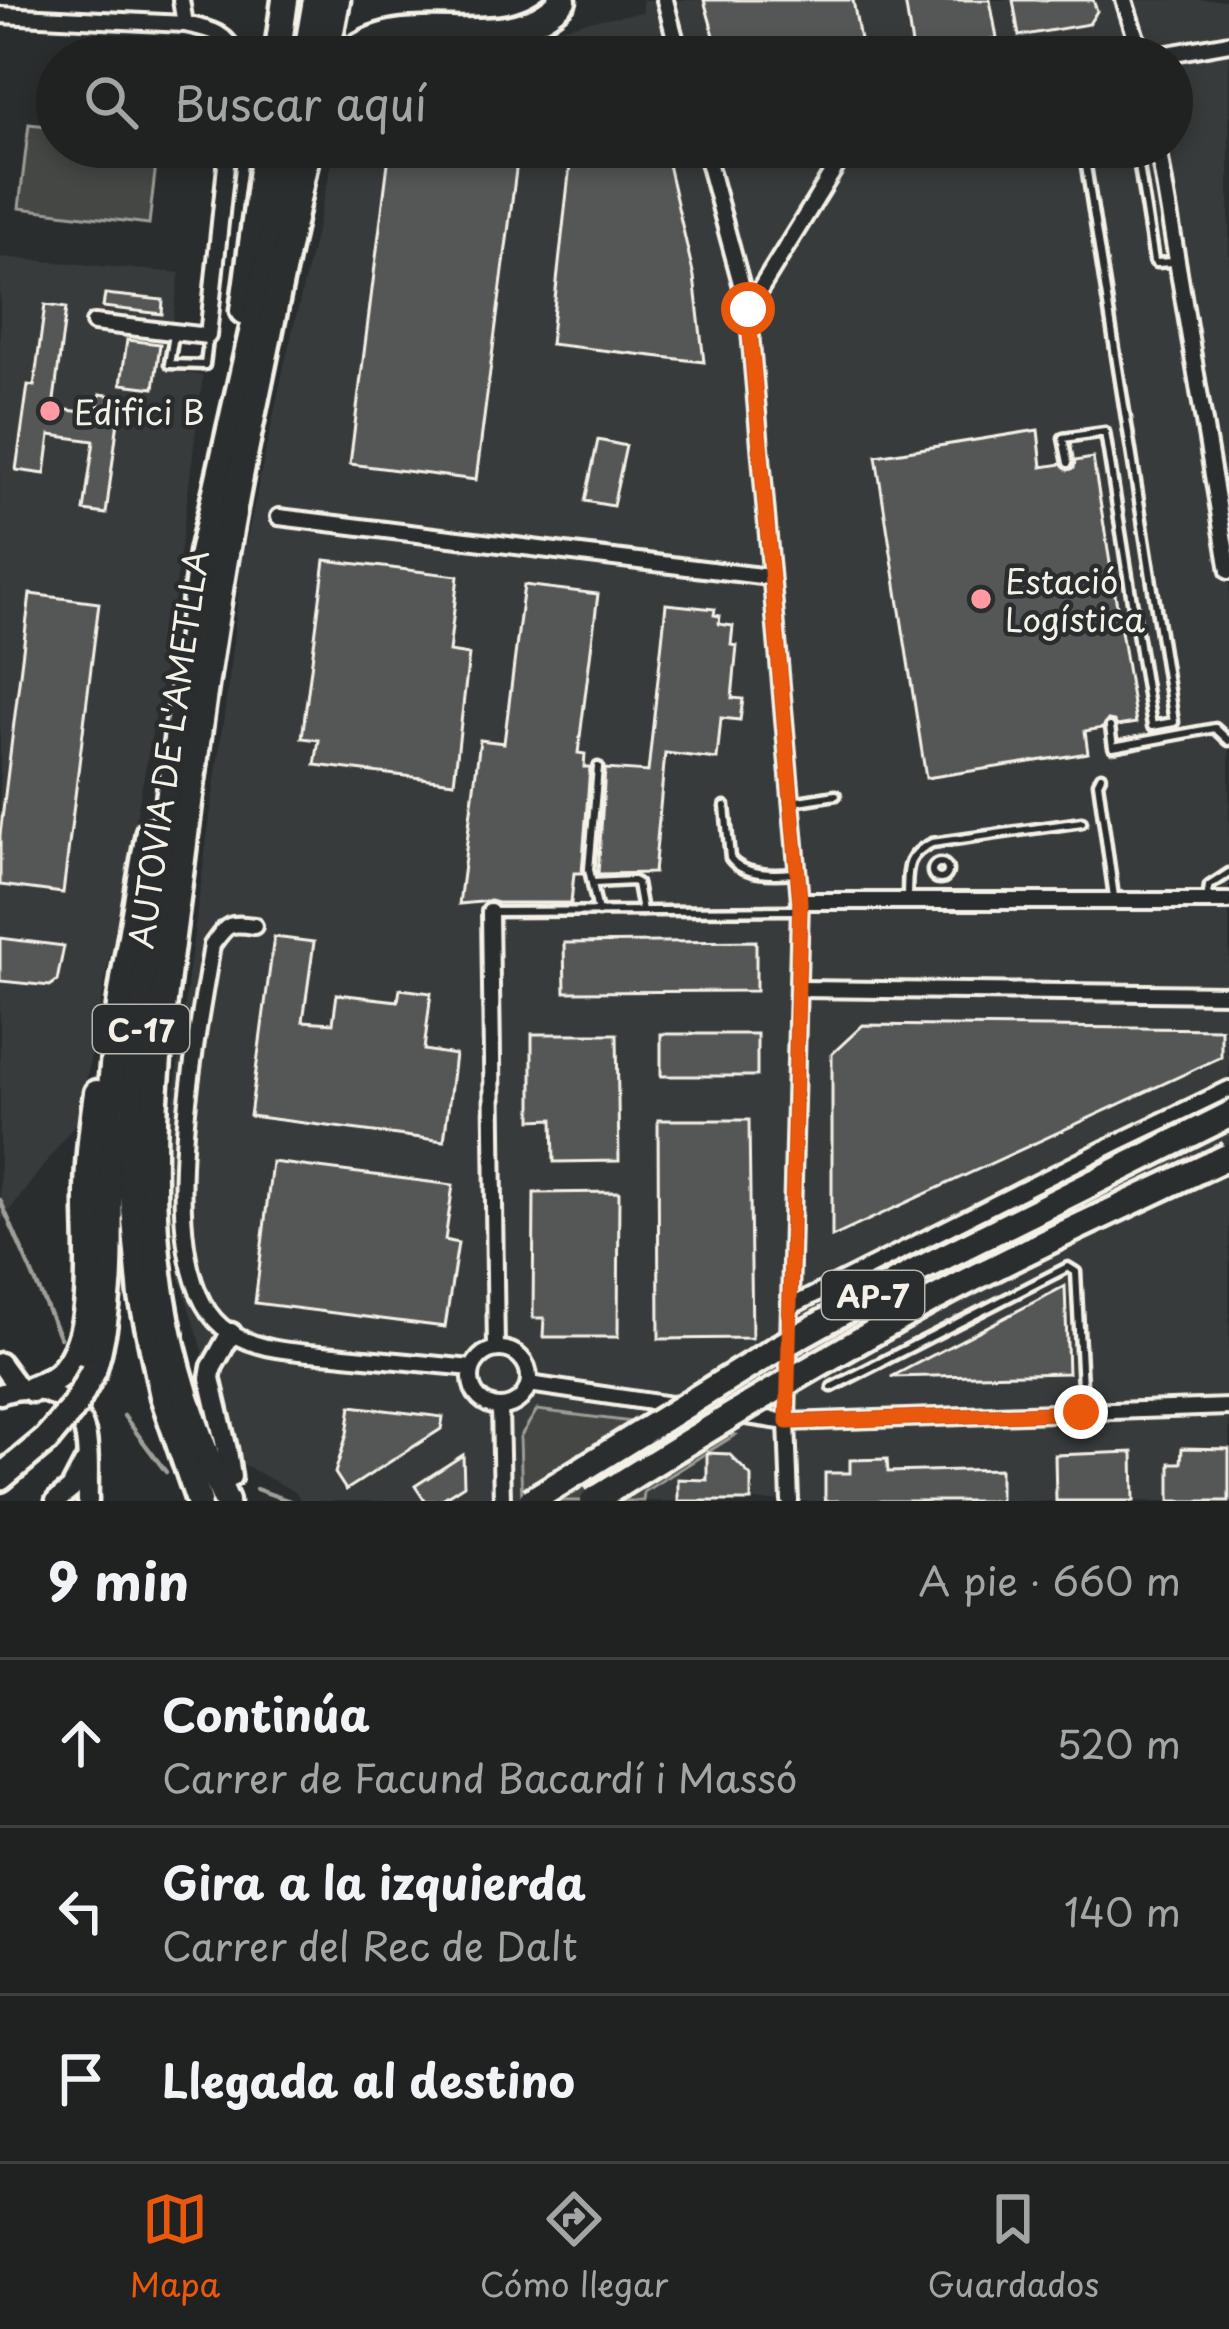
<!DOCTYPE html>
<html lang="es">
<head>
<meta charset="utf-8">
<style>
	body { margin:0; font-family:"Playpen Sans",sans-serif; background:#282a2a; color:#f1f3f6 }
	.stop { position:absolute; width:36px; height:36px; margin:-27px; border:9px solid #ea580c; border-radius:50%; background:#fff }
	.stop.end { background:#ea580c; border-color:#fff; box-shadow:0 3px 12px #0008 }
	.list { margin:0; padding:0; list-style:none }
	h2 { display:flex; justify-content:space-between; align-items:center; height:156px; margin:0; padding:0 48px; font-size:51px }
	h2 small { font-size:39px; font-weight:400; color:#a2a4a5 }
	.list li { display:grid; grid-template-columns:78px 1fr auto; gap:36px; align-items:center; box-sizing:border-box; height:168px; padding:0 48px; border-top:3px solid #3d3f40 }
	.list b { display:block; font-size:45px; white-space:nowrap }
	.list p { margin:0; font-size:39px; white-space:nowrap; color:#a2a4a5 }
	.list em { font-size:39px; font-style:normal; color:#a2a4a5 }
	.icon { flex:none; width:66px; height:66px; fill:none; stroke:currentColor; stroke-width:2; stroke-linecap:round; stroke-linejoin:round }
	.map { position:relative; flex:none; width:1229px; height:1501px; overflow:hidden }
	.search { position:absolute; background:#202222; box-shadow:0 6px 18px #0003; left:36px; right:36px; top:36px; height:132px; display:flex; align-items:center; gap:30px; box-sizing:border-box; padding:0 42px; border-radius:66px; color:#a2a4a5; font-size:45px }
	.sheet { height:660px; background:#202222 }
	nav { display:flex; justify-content:space-around; align-items:center; box-sizing:border-box; height:168px; border-top:3px solid #3d3f40; background:#202222; font-size:33px; color:#a2a4a5 }
	nav a { display:grid; justify-items:center; gap:6px }
	nav .on { color:#ea580c }
	.map>svg:first-child { display:block }
	.built { fill:#373a3a }
	.green { fill:#444645; stroke:#9c9c96; stroke-width:3 }
	.lines { fill:none; stroke-linecap:round; stroke-linejoin:round }
	.stream { stroke:#9f9f9a; stroke-width:4.5 }
	.building { fill:#555756; stroke:#f4f1e8; stroke-width:3 }
	.lane-casing { stroke:#f4f1e8; stroke-width:15 }
	.street-casing { stroke:#f4f1e8; stroke-width:22 }
	.secondary-casing { stroke:#f4f1e8; stroke-width:27 }
	.highway-casing { stroke:#f4f1e8; stroke-width:33 }
	.lane { stroke:#2a2d2e; stroke-width:6 }
	.street { stroke:#2a2d2e; stroke-width:14 }
	.secondary { stroke:#2a2d2e; stroke-width:18 }
	.highway { stroke:#2a2d2e; stroke-width:24 }
	.highway-bridge-casing { stroke:#f4f1e8; stroke-width:33; stroke-linecap:butt }
	.highway-bridge { stroke:#2a2d2e; stroke-width:24 }
	.route { stroke:#ea580c; stroke-width:15 }
	.poi-dot { fill:#ff9aa2; stroke:#2a2d2e; stroke-width:4.5 }
	.labels { text-anchor:middle; dominant-baseline:central; stroke-width:9; stroke-linejoin:round; paint-order:stroke }
	.shield { fill:#2a2d2e; stroke:#b7b6b0; stroke-width:3 }
	.shield-label { font-size:30px; font-weight:bold; fill:#f4f1e8 }
	.poi-label { font-size:33px; fill:#f4f1e8; stroke:#2a2d2e; text-anchor:start }
	.street-label { font-size:33px; fill:#f4f1e8; stroke:#2a2d2e }
</style>
</head>
<body>
<div class="map">
<svg width="1229" height="1501" viewBox="0 0 1229 1501">
	<rect width="100%" height="100%" fill="#2a2d2e"/>
	<filter id="ink" filterUnits="userSpaceOnUse"><feTurbulence type="fractalNoise" baseFrequency=".00833" numOctaves="2"/><feDisplacementMap in="SourceGraphic" scale="24" xChannelSelector="R" yChannelSelector="G"/><feConvolveMatrix kernelMatrix="1 2 1 2 8 2 1 2 1" color-interpolation-filters="sRGB"/></filter>
	<g filter="url(#ink)">
		<!-- built -->
		<g class="built">
			<path d="M642,0H1229V1501H301L295,1492L237,1461L179,1276L167,1155L188,978L229,678L241,565L283,371L336,147H1172V57H361L376,40L535,34L589,21L643,12Z"/>
			<path d="M0,257L180,273L165,369L203,376L167,654L79,1119L0,1223Z"/>
		</g>
		<!-- green -->
		<g class="green">
			<path d="M29,124L57,127V147H158L149,224L19,208Z"/>
			<path d="M537,1410L735,1435L644,1492L643,1501H522L520,1437Z"/>
		</g>
		<g class="lines">
			<!-- stream -->
			<g class="stream">
				<path d="M0,1200L60,1338"/>
				<path d="M124,1416L166,1472"/>
				<path d="M256,1489L290,1501"/>
			</g>
		</g>
		<!-- building -->
		<g class="building">
			<path d="M704,0H853L863,57H720Z"/>
			<path d="M905,0H990L997,38L913,52Z"/>
			<path d="M1013,0H1093L1097,11L1089,24L1019,36Z"/>
			<path d="M390,147H519L476,480L350,464Z"/>
			<path d="M572,147H664L694,277L704,362L550,344Z"/>
			<path d="M105,294L163,300L162,314L103,307Z"/>
			<path d="M45,305L66,308L53,408L97,414L100,394L121,397L106,514L84,511L94,441L50,435L45,474L16,470L28,385L34,386Z"/>
			<path d="M127,340L160,344L154,388L121,384Z"/>
			<path d="M1038,430L1042,467L1061,464L1068,470L1074,468L1075,461L1093,458L1136,723L1117,726L1114,721L1108,720L1103,728L1085,731L1088,753L926,778L876,456Z"/>
			<path d="M598,440L626,446L613,506L585,501Z"/>
			<path d="M325,560L458,576L449,652L469,655L454,782L315,765L319,740L302,738Z"/>
			<path d="M524,585L598,594L578,753L585,754L584,767H590L582,873H574L571,903H497L491,901L459,904L480,740L504,743Z"/>
			<path d="M30,594L99,603L63,893L0,885V835Z"/>
			<path d="M666,604L715,609L714,615L720,616L719,624L733,626L731,645L737,646L732,698L743,699L740,720L721,718L717,759L665,753L654,873L598,874L605,769L648,772Z"/>
			<path d="M274,937L314,942L303,1021L333,1023L337,994L398,1001L400,989L431,993L424,1050L455,1055L444,1141L250,1116Z"/>
			<path d="M0,938L64,946L57,981L50,986L0,981Z"/>
			<path d="M756,941V991L565,992L564,943Z"/>
			<path d="M863,1025L1221,1029V1057L832,1237V1054Z"/>
			<path d="M532,1034H617L619,1161L554,1162L553,1119L532,1120Z"/>
			<rect x="661" y="1034" width="96" height="42"/>
			<path d="M658,1120H749L752,1338L659,1339Z"/>
			<path d="M272,1162L453,1185L445,1240L458,1243L445,1327L255,1303Z"/>
			<path d="M619,1192L618,1337H543L544,1318H533L534,1193Z"/>
			<path d="M1065,1286L1068,1373L891,1377Z"/>
			<path d="M351,1406L443,1417L441,1429L346,1490L335,1473L347,1434Z"/>
			<path d="M1182,1448L1229,1449V1501H1170V1463H1181Z"/>
			<path d="M1133,1452L1134,1501H1056L1055,1455Z"/>
			<path d="M707,1453L729,1454L751,1476V1501H678V1479L707,1480Z"/>
			<path d="M463,1455L464,1485L439,1501H425L415,1486Z"/>
			<path d="M887,1459L888,1472L1000,1469V1501H825V1473H850V1460Z"/>
		</g>
		<g class="lines">
			<defs>
				<g id="lane">
					<path d="M1136,147L1154,261L1156,263L1173,262"/>
					<path d="M174,335L169,364L205,365L208,340"/>
					<path d="M1068,463L1063,438L1105,432L1152,726L1174,722L1083,147"/>
					<path d="M1110,727L1113,747L1215,728L1229,741"/>
					<path d="M598,767L589,869L598,912"/>
					<path d="M1101,776L1098,782L1114,897"/>
					<path d="M792,802L836,795"/>
					<path d="M725,806L730,858C743,876 773,875 794,873"/>
					<circle cx="940" cy="871" r="8"/>
					<path d="M593,883L633,881L637,883L642,911"/>
					<path d="M907,897C908,871 904,856 932,843L1082,822"/>
					<path d="M1207,900L1209,886L1229,873"/>
					<path d="M492,912L797,910"/>
					<path d="M832,1387L1068,1267L1076,1272L1082,1387L1081,1408"/>
				</g>
				<g id="street">
					<path d="M181,0L185,24C209,29 228,32 236,57"/>
					<path d="M665,0L680,57"/>
					<path d="M1124,0L1142,57"/>
					<path d="M0,15L185,24"/>
					<path d="M1151,57L1229,43"/>
					<path d="M704,147L748,309L800,901L787,1422L790,1501"/>
					<path d="M1158,147L1229,571"/>
					<path d="M748,309L848,147"/>
					<path d="M94,323L208,336L228,147"/>
					<path d="M279,517L769,577"/>
					<path d="M800,901H1229"/>
					<path d="M490,912L496,1349"/>
					<path d="M254,926C227,922 227,925 212,945C199,1030 144,1278 229,1332C262,1353 306,1352 344,1356C387,1360 429,1364 472,1368"/>
					<path d="M799,989L1229,994"/>
					<path d="M790,1307L1118,1142L1229,1089"/>
					<circle cx="500" cy="1378" r="29"/>
					<path d="M529,1384L787,1422L1229,1407"/>
					<path d="M500,1408L502,1501"/>
				</g>
				<g id="secondary">
					<path d="M0,1363L19,1389"/>
					<path d="M0,1394C34,1381 75,1395 85,1433C90,1453 87,1480 88,1501"/>
					<path d="M231,1477L227,1450L210,1378L212,1367L231,1333"/>
					<path d="M56,1501L71,1489L84,1464"/>
				</g>
				<g id="highway">
					<path d="M277,57L285,0"/>
					<path d="M306,57L316,0"/>
					<path d="M326,57L337,0"/>
					<path d="M346,57C405,0 502,64 563,0"/>
					<path d="M243,311L265,147"/>
					<path d="M93,1371C120,1284 105,1195 110,1105C115,1013 134,923 149,832"/>
					<path d="M32,1389C44,1384 56,1380 64,1370C99,1327 87,1248 88,1196C88,1161 92,1127 97,1093"/>
					<path d="M0,1478L47,1439"/>
					<path d="M199,1501L163,1396L142,1297L131,1175L134,1088L147,964L202,553L267,267L289,147"/>
					<path d="M226,1501C196,1435 173,1366 162,1294C138,1144 166,992 184,843C201,705 221,567 249,431C268,336 289,242 308,147"/>
				</g>
			</defs>
			<!-- lane casing -->
			<use href="#lane" class="lane-casing"/>
			<!-- street casing -->
			<use href="#street" class="street-casing"/>
			<!-- secondary casing -->
			<use href="#secondary" class="secondary-casing"/>
			<!-- highway casing -->
			<use href="#highway" class="highway-casing"/>
			<!-- lane -->
			<use href="#lane" class="lane"/>
			<!-- street -->
			<use href="#street" class="street"/>
			<!-- secondary -->
			<use href="#secondary" class="secondary"/>
			<!-- highway -->
			<use href="#highway" class="highway"/>
			<defs>
				<g id="highway-bridge">
					<path d="M47,1439L75,1405L93,1371"/>
					<path d="M531,1501L778,1348L918,1270L1229,1115"/>
					<path d="M593,1501C704,1431 817,1363 932,1300C1029,1248 1130,1203 1229,1156"/>
				</g>
			</defs>
			<!-- highway-bridge casing -->
			<use href="#highway-bridge" class="highway-bridge-casing"/>
			<!-- highway-bridge -->
			<use href="#highway-bridge" class="highway-bridge"/>
		</g>
	</g>
	<g class="lines" filter="url(#ink)">
		<!-- route -->
		<path class="route" d="M748,309L800,901L787,1422L1081,1412"/>
	</g>
	<!-- markers -->
	<g class="poi-dot">
		<circle cx="50" cy="411" r="12"/>
		<circle cx="981" cy="599" r="12"/>
	</g>
	<g class="labels">
		<!-- shield labels -->
		<g class="shield">
			<rect x="93" y="1005" width="96" height="48" rx="9"/>
			<rect x="822" y="1271" width="102" height="48" rx="9"/>
		</g>
		<g class="shield-label">
			<text x="141" y="1029">C-17</text>
			<text x="873" y="1295">AP-7</text>
		</g>
		<!-- poi labels -->
		<g class="poi-label">
			<text x="74" y="411">Edifici B</text>
			<text x="1005" y="580">Estació<tspan x="1005" dy="38">Logística</tspan></text>
		</g>
		<!-- street labels -->
		<g class="street-label">
			<text transform="translate(167 749) rotate(-82)">AUTOVIA DE L'AMETLLA</text>
		</g>
	</g>
</svg>
<div class="stop" style="left:748px;top:309px"></div>
<div class="stop end" style="left:1081px;top:1412px"></div>
<div class="search"><svg class="icon" aria-label="search" viewBox="0 0 24 24"><circle cx="10" cy="10" r="6"/><path d="M15 15l6 6"/></svg>Buscar aquí</div>
</div>
<section class="sheet">
<h2>9 min<small>A pie · 660 m</small></h2>
<ul class="list">
<li><svg class="icon" aria-label="ahead" viewBox="0 0 24 24"><path d="M12 20V5M6 11l6-6 6 6"/></svg><div><b>Continúa</b><p>Carrer de Facund Bacardí i Massó</p></div><em>520 m</em></li>
<li><svg class="icon" aria-label="left" viewBox="0 0 24 24"><path d="M17 20v-9H6M10 6l-5 5 5 5"/></svg><div><b>Gira a la izquierda</b><p>Carrer del Rec de Dalt</p></div><em>140 m</em></li>
<li><svg class="icon" aria-label="arrive" viewBox="0 0 24 24"><path d="M6 21V4h12l-3 4 3 4H6"/></svg><div><b>Llegada al destino</b></div></li>
</ul>
</section>
<nav>
<a class="on"><svg class="icon" aria-label="map" viewBox="0 0 24 24"><path d="M3 6l6-2 6 2 6-2v14l-6 2-6-2-6 2zM9 4v14M15 6v14"/></svg>Mapa</a>
<a><svg class="icon" aria-label="directions" viewBox="0 0 24 24"><path d="M12 3l9 9-9 9-9-9zM9 14v-3h6M13 9l2 2-2 2"/></svg>Cómo llegar</a>
<a><svg class="icon" aria-label="saved" viewBox="0 0 24 24"><path d="M7 4h10v16l-5-4-5 4z"/></svg>Guardados</a>
</nav>
</body>
</html>
